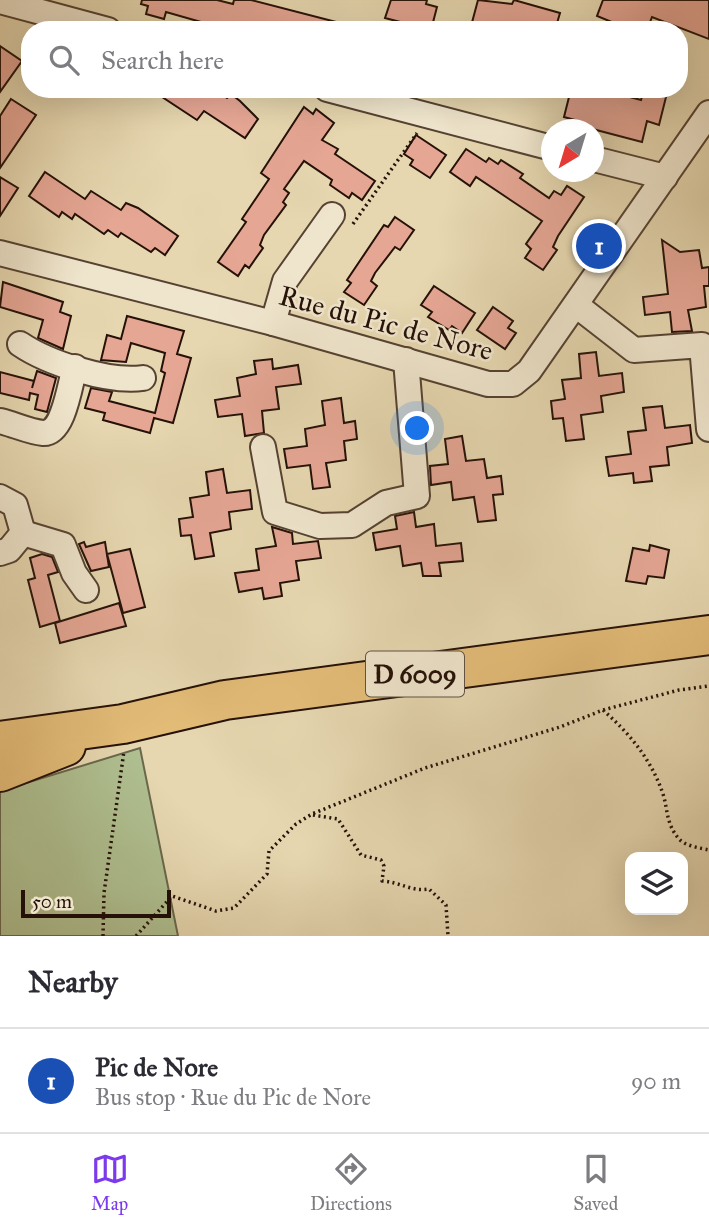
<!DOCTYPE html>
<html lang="en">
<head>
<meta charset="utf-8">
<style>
	body { margin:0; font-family:"IM FELL Great Primer",serif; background:#f2f2f3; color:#2b2b33 }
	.controls { position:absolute; right:21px; bottom:21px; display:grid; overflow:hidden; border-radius:14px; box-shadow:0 7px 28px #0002 }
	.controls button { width:63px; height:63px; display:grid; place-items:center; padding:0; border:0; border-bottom:2px solid #e1e1e2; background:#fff; color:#2b2b33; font:35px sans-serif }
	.compass { position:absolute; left:541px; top:119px; width:63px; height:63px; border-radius:50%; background:#fff; box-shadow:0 7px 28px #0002; rotate:218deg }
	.scale { position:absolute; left:21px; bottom:18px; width:150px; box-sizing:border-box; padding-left:7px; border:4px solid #251108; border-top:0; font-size:19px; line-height:24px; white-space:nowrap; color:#251108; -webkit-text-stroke:5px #efe5cc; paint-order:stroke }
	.you { position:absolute; left:418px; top:429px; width:24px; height:24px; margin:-18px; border:5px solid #fff; border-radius:50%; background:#1a73e8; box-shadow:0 0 0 10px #1a73e833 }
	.badge { display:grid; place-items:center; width:46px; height:46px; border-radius:50%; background:#7c3aed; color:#fff; font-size:23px; font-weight:700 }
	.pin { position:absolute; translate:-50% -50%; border:4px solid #fff; box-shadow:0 2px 7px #0006 }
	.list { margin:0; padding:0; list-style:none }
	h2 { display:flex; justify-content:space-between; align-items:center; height:91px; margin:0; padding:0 28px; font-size:30px }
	h2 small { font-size:23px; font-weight:400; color:#7c7c81 }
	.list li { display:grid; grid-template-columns:46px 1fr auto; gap:21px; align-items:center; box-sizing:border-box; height:105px; padding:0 28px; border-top:2px solid #e1e1e2 }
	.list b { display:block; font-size:26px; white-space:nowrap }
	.list p { margin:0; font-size:23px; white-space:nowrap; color:#7c7c81 }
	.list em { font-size:23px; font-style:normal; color:#7c7c81 }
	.icon { flex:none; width:38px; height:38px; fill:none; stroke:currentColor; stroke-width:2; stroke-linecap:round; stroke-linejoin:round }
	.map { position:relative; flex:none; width:709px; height:936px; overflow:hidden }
	.search { position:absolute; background:#fff; box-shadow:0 7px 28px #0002; left:21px; right:21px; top:21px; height:77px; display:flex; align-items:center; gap:18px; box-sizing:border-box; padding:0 24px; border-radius:28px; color:#7c7c81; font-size:26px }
	.sheet { height:196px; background:#fff }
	nav { display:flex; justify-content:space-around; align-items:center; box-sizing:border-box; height:98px; border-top:2px solid #e1e1e2; background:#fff; font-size:19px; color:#7c7c81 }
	nav a { display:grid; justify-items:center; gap:4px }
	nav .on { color:#7c3aed }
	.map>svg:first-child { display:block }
	.green { fill:#afbf90; stroke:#6a684c; stroke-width:2 }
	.building { fill:#e5a694; stroke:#251108; stroke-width:2 }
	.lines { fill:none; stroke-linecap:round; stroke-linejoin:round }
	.street-casing { stroke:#554232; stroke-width:28 }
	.primary-casing { stroke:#251108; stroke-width:42 }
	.path { stroke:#251108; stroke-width:3.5; stroke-dasharray:2 3.5; stroke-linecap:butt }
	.street { stroke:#efe5cc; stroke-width:24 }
	.primary { stroke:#e3bc78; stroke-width:38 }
	.labels { text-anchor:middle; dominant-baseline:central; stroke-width:5; stroke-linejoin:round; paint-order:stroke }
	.shield { fill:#efe5cc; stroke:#625143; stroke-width:2 }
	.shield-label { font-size:26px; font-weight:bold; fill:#251108 }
	.street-label { font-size:28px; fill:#251108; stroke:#efe5cc }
</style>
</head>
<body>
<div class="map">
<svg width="709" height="936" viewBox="0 0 709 936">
	<rect width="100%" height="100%" fill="#e6d7b0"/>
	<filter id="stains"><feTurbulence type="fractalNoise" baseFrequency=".00286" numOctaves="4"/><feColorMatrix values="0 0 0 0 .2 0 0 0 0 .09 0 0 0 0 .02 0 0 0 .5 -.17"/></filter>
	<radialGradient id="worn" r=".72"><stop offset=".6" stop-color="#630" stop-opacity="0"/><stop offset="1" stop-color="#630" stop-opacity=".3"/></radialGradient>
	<!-- green -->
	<path class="green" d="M140,748L178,936H0V791Z"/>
	<!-- building -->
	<g class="building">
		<path d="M142,0H217L233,4L234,0H251L344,24L343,30H214L215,26L166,12L164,19L146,14L148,6L141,4Z"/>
		<path d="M391,0H427L426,4L437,7L431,30L385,18Z"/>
		<path d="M478,0L512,4L514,0L560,13L555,30H470Z"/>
		<path d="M603,0H709V39L652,17L647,30H631L597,16Z"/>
		<path d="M0,46L22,61L0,92Z"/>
		<path d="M150,89H214L227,98L231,94L240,101L258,119L245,138L204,111L197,120Z"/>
		<path d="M571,89H600L641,100L644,89H668L659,125L647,121L642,142L581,126L582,122L564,117Z"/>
		<path d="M11,99L36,115L0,168V116Z"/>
		<path d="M304,107L313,114L316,109L334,123L322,140L338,149L335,154L375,181L362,200L352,193L349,198L330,185L332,180L304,161L284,189L289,193L283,202L286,205L264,235L260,245L263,248L249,268L245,265L238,276L218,262L246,222L242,219L269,179L261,173Z"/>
		<path d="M416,135L446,155L430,178L410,165L413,160L404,154Z"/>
		<path d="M466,149L486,162L489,158L498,164L501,160L523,174L520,178L549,198L554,191L561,195L567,186L584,197L558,236L553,247L557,250L543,270L525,258L531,249L526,244L542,221L476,177L470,186L450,172Z"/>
		<path d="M45,172L85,199L91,191L121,210L126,203L138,208L178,236L165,255L155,248L151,252L121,233L118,237L108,230L104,234L75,214L72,219L62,212L59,217L29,196Z"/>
		<path d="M0,177L18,188L0,216Z"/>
		<path d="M395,217L414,230L400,250L395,247L375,273L371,281L377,286L364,305L344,292L351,283L347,280L384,225L388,227Z"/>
		<path d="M662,240L680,252L699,250L702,268L709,267V286H704L706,307L688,310L692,331L672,332L670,312L645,315L643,297L668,294Z"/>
		<path d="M3,282L63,302L60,312L71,316L63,349L38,338L43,320L0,307Z"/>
		<path d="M434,286L475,313L462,333L452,326L449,330L428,317L432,312L421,305Z"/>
		<path d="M493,307L513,321L508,328L516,333L505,349L477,330Z"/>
		<path d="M127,316L184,331L177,354L191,358L173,423L154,418L150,433L103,420L105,413L85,408L91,388L112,392L109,401L155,413L165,373L161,371L165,353L131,343L126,362L101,360L107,335L121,339Z"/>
		<path d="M596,352L599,376L622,373L624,392L601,396L603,412L581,415L584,439L566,441L563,418L553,419L551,401L565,399L562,380L581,378L579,354Z"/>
		<path d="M272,359L273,369L298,365L301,384L276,387L279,409L262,411L264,433L245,436L242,414L218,417L215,400L240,396L237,378L256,374L254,361Z"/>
		<path d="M37,371L56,378L47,412L35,409L38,395L30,393L29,400L0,393V372L34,381L32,388Z"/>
		<path d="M341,398L344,423L355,421L357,439L344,441L346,460L326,463L330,487L313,489L310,465L287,468L284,449L307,446L305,429L325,425L322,401Z"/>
		<path d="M662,406L665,428L690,425L692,443L667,447L669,465L650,467L652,481L634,483L633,473L609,476L606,457L631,454L628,432L646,430L643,408Z"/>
		<path d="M462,436L466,461L484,459L487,478L501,476L503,494L493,495L496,520L478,522L474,497L453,500L451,482L431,485L430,466L448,464L445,439Z"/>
		<path d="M223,469L227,493L250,490L252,509L229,512L231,529L210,533L214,556L195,559L191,535L181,536L179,519L193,517L190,498L209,495L206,472Z"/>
		<path d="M414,512L416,527L434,524L436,546L461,543L463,561L439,563L441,576H423L421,563L403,566L400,546L376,550L373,533L397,529L395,516Z"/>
		<path d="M272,527L292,533L293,544L318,541L321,558L296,561L299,580L280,583L282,596L264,599L262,588L239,592L235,573L259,570L256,549L276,546Z"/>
		<path d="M84,542L86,547L105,542L109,567L91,571L79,544Z"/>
		<path d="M650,545L669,550L664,578L648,576L646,584L626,581L633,548L649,551Z"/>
		<path d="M130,549L145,607L123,613L107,554Z"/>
		<path d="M42,554L52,557L58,572L48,575L60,621L40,627L28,580L35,578L30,558Z"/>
		<path d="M119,603L126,626L60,643L55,623Z"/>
	</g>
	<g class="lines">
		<defs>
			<g id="street">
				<path d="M0,1L108,30"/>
				<path d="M327,89L552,148"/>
				<path d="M594,159L665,177"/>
				<path d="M0,253L273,323L488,384H513L529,371L709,113"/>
				<path d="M576,305L634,350L702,345L709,429"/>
				<path d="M273,323L285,281L332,215"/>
				<path d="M20,344C48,363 109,383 143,378"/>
				<path d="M0,421C13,424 30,432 43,433C64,434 70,383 75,367"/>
				<path d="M263,447L275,512L320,526L352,525L386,503L417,496L406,360"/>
				<path d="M0,497L15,505L23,533L9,550L0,553"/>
				<path d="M23,533L63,545L74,573L86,590"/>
			</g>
			<g id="primary">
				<path d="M0,741L123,724L225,700L709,635"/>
				<path d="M0,772L66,746"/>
			</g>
		</defs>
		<!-- street casing -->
		<use href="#street" class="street-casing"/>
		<!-- primary casing -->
		<use href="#primary" class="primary-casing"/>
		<!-- path -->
		<g class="path">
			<path d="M353,224L417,133"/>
			<path d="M603,710C630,734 651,759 663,794C668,810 666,824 679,839C685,846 700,848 709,850"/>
			<path d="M313,815L338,819L361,855L381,860L384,866L382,881C400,882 412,892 429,889L446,905L448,936"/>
			<path d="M103,936L104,893L124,751"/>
			<path d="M136,936L172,896L216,911L234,908L267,874L269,851L296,824L312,814L425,768L560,727L603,710L679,690L709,686"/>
		</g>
		<!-- street -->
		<use href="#street" class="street"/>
		<!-- primary -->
		<use href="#primary" class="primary"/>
	</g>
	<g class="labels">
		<!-- shield labels -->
		<rect class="shield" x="366" y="651.5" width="98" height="45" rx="5"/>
		<g class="shield-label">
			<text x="415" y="674">D 6009</text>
		</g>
		<!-- street labels -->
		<g class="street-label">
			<text transform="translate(386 323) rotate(15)">Rue du Pic de Nore</text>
		</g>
	</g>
	<rect width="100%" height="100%" filter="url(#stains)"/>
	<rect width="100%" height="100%" fill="url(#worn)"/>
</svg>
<div class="controls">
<button><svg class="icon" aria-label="layers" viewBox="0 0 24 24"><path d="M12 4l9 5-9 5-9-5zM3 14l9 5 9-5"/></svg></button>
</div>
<svg class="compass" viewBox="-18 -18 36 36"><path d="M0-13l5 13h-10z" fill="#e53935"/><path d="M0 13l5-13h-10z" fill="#7c7c81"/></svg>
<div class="scale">50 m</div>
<div class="you"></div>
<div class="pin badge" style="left:599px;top:246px;background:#1a4fb4">1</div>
<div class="search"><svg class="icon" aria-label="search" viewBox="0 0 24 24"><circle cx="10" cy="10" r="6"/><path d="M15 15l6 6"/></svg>Search here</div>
</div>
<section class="sheet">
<h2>Nearby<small></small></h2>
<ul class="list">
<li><span class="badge" style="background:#1a4fb4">1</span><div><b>Pic de Nore</b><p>Bus stop · Rue du Pic de Nore</p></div><em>90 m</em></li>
</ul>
</section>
<nav>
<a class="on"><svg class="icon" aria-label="map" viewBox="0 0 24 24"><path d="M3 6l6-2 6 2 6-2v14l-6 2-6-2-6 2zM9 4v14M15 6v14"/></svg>Map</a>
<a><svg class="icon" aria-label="directions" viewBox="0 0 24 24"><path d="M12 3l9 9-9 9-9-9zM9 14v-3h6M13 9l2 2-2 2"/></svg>Directions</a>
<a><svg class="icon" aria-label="saved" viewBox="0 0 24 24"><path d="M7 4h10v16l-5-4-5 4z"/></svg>Saved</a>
</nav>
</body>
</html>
